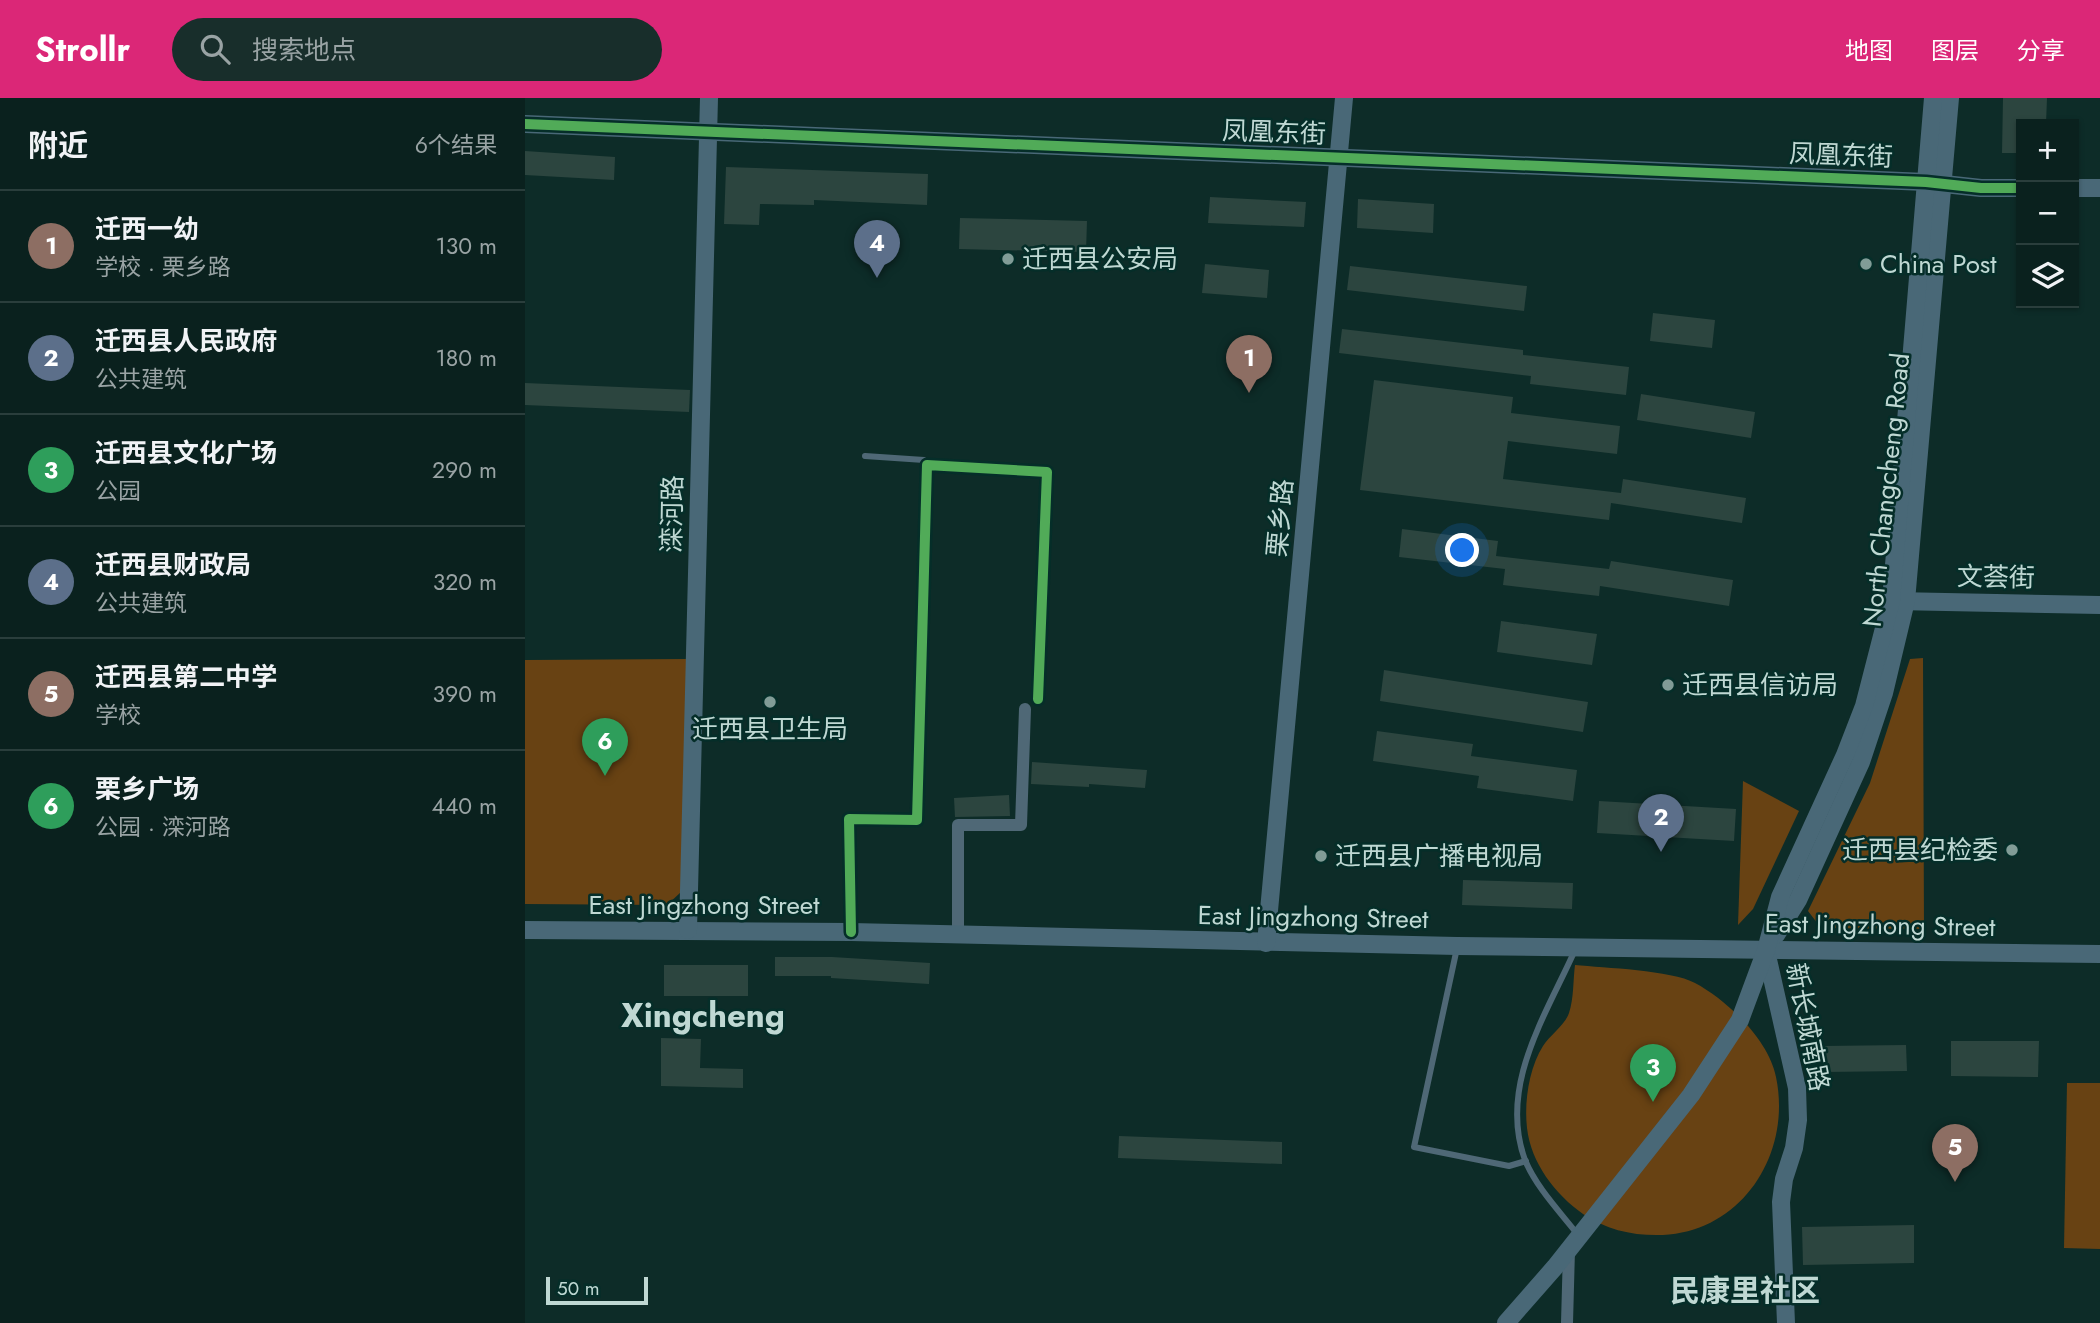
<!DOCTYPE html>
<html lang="zh">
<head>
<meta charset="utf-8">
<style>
	body { margin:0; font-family:Jost,"Noto Sans SC",sans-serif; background:#182e2b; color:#f1f3f6 }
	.controls { position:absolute; right:21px; top:21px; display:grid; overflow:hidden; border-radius:0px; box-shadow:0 2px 5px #0004 }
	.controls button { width:63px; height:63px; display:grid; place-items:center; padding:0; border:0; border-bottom:2px solid #2a3e3c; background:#0a211e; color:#f1f3f6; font:35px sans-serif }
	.scale { position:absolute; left:21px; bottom:18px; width:102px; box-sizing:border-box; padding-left:7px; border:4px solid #bfd8d3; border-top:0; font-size:19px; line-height:24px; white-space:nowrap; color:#bfd8d3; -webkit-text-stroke:5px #052e29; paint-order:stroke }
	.you { position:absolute; left:938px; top:453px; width:24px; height:24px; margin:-18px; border:5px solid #fff; border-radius:50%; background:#1a73e8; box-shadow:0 0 0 10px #1a73e833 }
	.badge { display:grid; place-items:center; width:46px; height:46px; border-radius:50%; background:#db2777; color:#fff; font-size:23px; font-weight:700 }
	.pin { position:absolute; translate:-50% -58px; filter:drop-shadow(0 2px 4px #0008) }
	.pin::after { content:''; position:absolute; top:37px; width:24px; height:21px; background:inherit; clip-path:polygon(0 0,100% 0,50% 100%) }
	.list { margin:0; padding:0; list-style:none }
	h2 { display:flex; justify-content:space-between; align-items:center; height:91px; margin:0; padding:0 28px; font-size:30px }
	h2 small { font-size:23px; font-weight:400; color:#99a3a4 }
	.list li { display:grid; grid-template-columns:46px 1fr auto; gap:21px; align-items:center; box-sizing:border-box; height:112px; padding:0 28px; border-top:2px solid #2a3e3c }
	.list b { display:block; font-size:26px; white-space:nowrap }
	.list p { margin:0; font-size:23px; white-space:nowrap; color:#99a3a4 }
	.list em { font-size:23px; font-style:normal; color:#99a3a4 }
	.icon { flex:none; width:38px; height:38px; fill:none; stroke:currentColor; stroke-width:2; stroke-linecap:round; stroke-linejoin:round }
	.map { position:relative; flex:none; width:1575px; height:1225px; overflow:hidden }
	header { display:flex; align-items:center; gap:42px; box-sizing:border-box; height:98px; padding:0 35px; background:#db2777; color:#fff }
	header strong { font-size:33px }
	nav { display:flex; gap:38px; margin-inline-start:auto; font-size:24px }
	.search { width:490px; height:63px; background:#182e2b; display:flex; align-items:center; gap:18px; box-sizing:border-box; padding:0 24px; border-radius:38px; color:#99a3a4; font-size:26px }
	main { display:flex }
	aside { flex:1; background:#0a211e }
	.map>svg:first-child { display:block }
	.green { fill:#684213 }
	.building { fill:#2c453f }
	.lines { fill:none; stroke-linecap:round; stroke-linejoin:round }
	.lane { stroke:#4f6876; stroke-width:6 }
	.street { stroke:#4f6876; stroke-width:12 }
	.secondary { stroke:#496877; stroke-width:18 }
	.cycleway-casing { stroke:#052e29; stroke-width:15 }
	.cycleway { stroke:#51ab58; stroke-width:10 }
	.poi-dot { fill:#819c97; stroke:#052e29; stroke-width:2.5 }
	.labels { text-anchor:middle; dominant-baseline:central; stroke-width:5; stroke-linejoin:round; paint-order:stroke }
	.street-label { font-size:26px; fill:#bfd8d3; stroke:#052e29 }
	.poi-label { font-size:26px; fill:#bfd8d3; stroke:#052e29; text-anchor:start }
	.quarter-label { font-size:30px; font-weight:bold; fill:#bfd8d3; stroke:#052e29 }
	.district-label { font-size:33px; font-weight:bold; fill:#bfd8d3; stroke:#052e29 }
</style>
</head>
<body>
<header>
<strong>Strollr</strong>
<div class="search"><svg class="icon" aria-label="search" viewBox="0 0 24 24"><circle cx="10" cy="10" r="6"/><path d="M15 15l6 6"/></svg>搜索地点</div>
<nav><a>地图</a><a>图层</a><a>分享</a></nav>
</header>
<main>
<aside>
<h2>附近<small>6个结果</small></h2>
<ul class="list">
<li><span class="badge" style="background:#8d6e63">1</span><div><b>迁西一幼</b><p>学校 · 栗乡路</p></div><em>130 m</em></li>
<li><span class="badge" style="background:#5c6f8a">2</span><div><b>迁西县人民政府</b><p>公共建筑</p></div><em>180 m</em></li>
<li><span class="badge" style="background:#2e9e5b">3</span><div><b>迁西县文化广场</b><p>公园</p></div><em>290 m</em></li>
<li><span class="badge" style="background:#5c6f8a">4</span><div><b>迁西县财政局</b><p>公共建筑</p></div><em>320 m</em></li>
<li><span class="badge" style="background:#8d6e63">5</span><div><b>迁西县第二中学</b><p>学校</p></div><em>390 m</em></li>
<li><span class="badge" style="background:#2e9e5b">6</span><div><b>栗乡广场</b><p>公园 · 滦河路</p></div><em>440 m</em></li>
</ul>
</aside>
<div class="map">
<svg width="1575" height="1225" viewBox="0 0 1575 1225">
	<rect width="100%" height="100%" fill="#0d2c28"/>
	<!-- green -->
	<g class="green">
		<path d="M1398,560L1399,831L1296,830L1283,813L1345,685L1385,561Z"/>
		<path d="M163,561L156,794L142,807L0,806V562Z"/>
		<path d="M1218,683L1274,713L1228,811L1213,827Z"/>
		<path d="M1050,867C1080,870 1146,872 1170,885C1202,902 1244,942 1251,979C1267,1055 1218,1133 1138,1137C1108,1138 1082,1132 1058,1116C1030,1096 1006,1065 1002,1030C999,1004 1004,970 1018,948C1025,937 1040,927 1044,915C1049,900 1048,882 1050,867Z"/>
		<path d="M1542,985H1575V1151L1539,1150Z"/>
	</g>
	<!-- building -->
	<g class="building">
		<path d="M1478,0H1522L1521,26H1496V55H1477Z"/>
		<path d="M0,53L90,59L89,82L0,77Z"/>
		<path d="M201,69L403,76L402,107L289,102V107L235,106L234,127L199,126Z"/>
		<path d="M685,99L781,104L779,129L683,125Z"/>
		<path d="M833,101L909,106L908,135L832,130Z"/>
		<path d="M435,120L562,123L561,154L434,151Z"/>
		<path d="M680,166L744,172L742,200L677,195Z"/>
		<path d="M825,168L1002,188L999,213L822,192Z"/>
		<path d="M1128,215L1190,222L1187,250L1125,243Z"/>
		<path d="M817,231L998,252V257L1104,269L1101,297L1005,286L1006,278L814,255Z"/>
		<path d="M849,282L988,299L986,315L1095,328L1092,356L983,343L978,381L1096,395L1098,381L1221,400L1217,425L1086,405L1084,422L835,392Z"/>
		<path d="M0,285L165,292L164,314L0,307Z"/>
		<path d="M1116,296L1230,314L1226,340L1112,322Z"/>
		<path d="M877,431L973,443L971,458L1084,471L1086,463L1208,482L1204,508L1075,488L1074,498L978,487L980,471L874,459Z"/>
		<path d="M976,523L1072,536L1067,567L972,554Z"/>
		<path d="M859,572L1063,604L1058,634L855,603Z"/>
		<path d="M852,633L948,646L946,658L1052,672L1048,703L952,690L954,678L848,663Z"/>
		<path d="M507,664L622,672L620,690L564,686V689L506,686Z"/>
		<path d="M484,697L485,718L430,719L429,700Z"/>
		<path d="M1074,703L1211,711L1209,743L1072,735Z"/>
		<path d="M938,782L1048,785L1047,811L937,807Z"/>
		<path d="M250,859H307L405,865L404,886L306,880V878H250Z"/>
		<rect x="139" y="867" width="84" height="31"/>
		<path d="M136,940L176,941L175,970L218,971V990L136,988Z"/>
		<path d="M1426,943H1514L1513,979L1426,978Z"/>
		<path d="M1381,947L1382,973L1299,974L1298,948Z"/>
		<path d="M594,1038L757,1044V1066L593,1060Z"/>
		<path d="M1389,1127V1165L1278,1167L1277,1129Z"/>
	</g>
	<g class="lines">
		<!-- lane -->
		<g class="lane">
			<path d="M340,358L399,362L402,367"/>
			<path d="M932,850L889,1049L984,1068L1001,1063"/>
			<path d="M1050,852C1021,917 973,988 1000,1062C1011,1089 1035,1114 1053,1137"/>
		</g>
		<!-- street -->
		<g class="street">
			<path d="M326,834L324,721L392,722L402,367L522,374L513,601"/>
			<path d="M433,837V727H496L500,611"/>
			<path d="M1042,1225L1044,1152"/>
		</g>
		<!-- secondary -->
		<g class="secondary">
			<path d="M0,26L1401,84L1456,90H1496"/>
			<path d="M1549,90H1575"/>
			<path d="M1370,503L1575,507"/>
			<path d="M0,832L326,834L932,848L1575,856"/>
			<path d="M163,832L184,0"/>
			<path d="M1251,837L1273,802L1336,664L1359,595L1381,503L1425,0"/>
			<path d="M741,845L819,0"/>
			<path d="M1241,853L1272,990L1273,1022L1269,1050L1259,1081L1256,1104L1261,1225"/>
			<path d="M981,1225L1030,1169L1166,997L1215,922L1241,852L1255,799L1320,657L1339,608L1366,503L1408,0"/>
		</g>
		<defs>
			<g id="cycleway">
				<path d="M0,26L1401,84L1456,90H1496"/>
				<path d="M326,834L324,721L392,722L402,367L522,374L513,601"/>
			</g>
		</defs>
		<!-- cycleway casing -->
		<use href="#cycleway" class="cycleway-casing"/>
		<!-- cycleway -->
		<use href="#cycleway" class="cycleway"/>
	</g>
	<!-- markers -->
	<g class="poi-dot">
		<circle cx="483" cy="161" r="7"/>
		<circle cx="1341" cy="166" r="7"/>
		<circle cx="1143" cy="587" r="7"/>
		<circle cx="245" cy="604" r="7"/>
		<circle cx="1487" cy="752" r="7"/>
		<circle cx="796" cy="758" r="7"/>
	</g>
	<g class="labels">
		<!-- street labels -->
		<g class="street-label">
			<text transform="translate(749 34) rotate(2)">凤凰东街</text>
			<text transform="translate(1316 57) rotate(2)">凤凰东街</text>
			<text transform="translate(1361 392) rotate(-84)">North Changcheng Road</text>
			<text transform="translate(147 416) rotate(-89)">滦河路</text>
			<text transform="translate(755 420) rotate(-85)">栗乡路</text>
			<text transform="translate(1471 479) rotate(1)">文荟街</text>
			<text x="179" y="807">East Jingzhong Street</text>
			<text transform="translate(788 819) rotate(1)">East Jingzhong Street</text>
			<text transform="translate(1355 827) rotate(1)">East Jingzhong Street</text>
			<text transform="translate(1283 929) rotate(79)">新长城南路</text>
		</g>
		<!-- poi labels -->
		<g class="poi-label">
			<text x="497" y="161">迁西县公安局</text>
			<text x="1355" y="166">China Post</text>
			<text x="1157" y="587">迁西县信访局</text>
			<text x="245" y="631" text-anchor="middle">迁西县卫生局</text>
			<text x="1473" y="752" text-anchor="end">迁西县纪检委</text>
			<text x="810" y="758">迁西县广播电视局</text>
		</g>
		<!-- quarter labels -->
		<g class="quarter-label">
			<text x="1220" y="1192">民康里社区</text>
		</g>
		<!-- district labels -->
		<g class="district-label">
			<text x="178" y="917">Xingcheng</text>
		</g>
	</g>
</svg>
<div class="controls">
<button>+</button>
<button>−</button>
<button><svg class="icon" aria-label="layers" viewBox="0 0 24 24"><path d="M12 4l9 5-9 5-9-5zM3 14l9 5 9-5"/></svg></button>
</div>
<div class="scale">50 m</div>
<div class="you"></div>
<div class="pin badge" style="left:724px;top:295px;background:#8d6e63">1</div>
<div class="pin badge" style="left:1136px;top:754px;background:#5c6f8a">2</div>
<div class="pin badge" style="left:1128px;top:1004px;background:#2e9e5b">3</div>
<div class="pin badge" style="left:352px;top:180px;background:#5c6f8a">4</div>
<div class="pin badge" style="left:1430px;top:1084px;background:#8d6e63">5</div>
<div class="pin badge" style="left:80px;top:678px;background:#2e9e5b">6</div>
</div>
</main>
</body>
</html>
